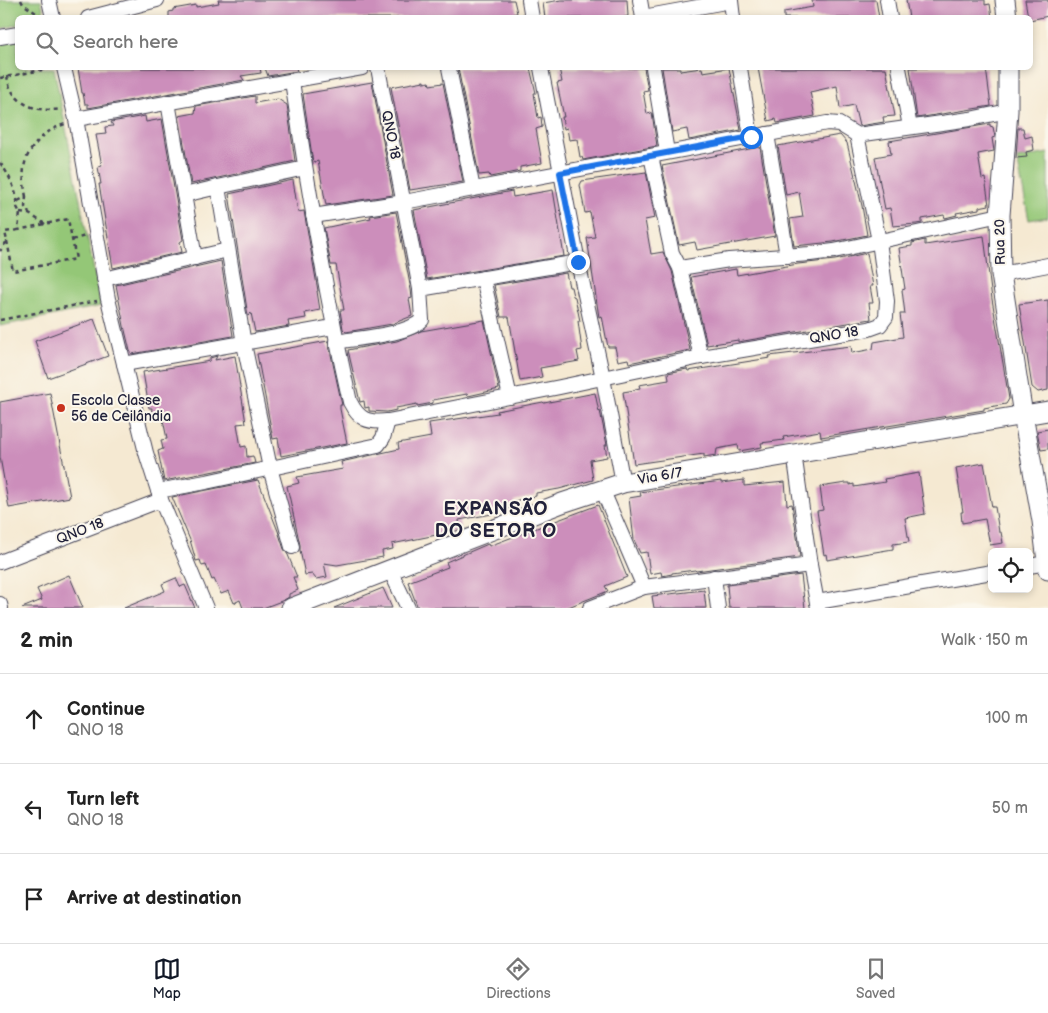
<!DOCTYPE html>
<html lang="en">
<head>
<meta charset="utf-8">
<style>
	body { margin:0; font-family:"Balsamiq Sans",sans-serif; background:#f2f2f2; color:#222 }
	.controls { position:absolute; right:15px; bottom:15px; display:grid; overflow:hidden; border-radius:8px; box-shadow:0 2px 8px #0003 }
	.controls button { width:45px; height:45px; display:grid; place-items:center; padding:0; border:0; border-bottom:1px solid #e0e0e0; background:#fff; color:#222; font:25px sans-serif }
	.stop { position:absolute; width:15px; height:15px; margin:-11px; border:4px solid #1a73e8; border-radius:50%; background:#fff }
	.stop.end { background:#1a73e8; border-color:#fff; box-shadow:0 1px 5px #0008 }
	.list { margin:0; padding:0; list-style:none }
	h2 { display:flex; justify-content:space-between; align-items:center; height:65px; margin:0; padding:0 20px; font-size:21px }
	h2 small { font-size:16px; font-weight:400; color:#767676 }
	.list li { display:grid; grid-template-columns:32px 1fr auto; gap:15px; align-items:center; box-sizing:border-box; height:90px; padding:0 20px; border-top:1px solid #e0e0e0 }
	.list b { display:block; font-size:19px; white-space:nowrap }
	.list p { margin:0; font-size:16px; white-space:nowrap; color:#767676 }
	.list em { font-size:16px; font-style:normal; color:#767676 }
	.icon { flex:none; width:28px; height:28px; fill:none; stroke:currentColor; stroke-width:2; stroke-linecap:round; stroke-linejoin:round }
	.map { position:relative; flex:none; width:1048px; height:608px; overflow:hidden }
	.search { position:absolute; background:#fff; box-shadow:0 2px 8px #0003; left:15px; right:15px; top:15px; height:55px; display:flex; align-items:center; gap:12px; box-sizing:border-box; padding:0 18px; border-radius:8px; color:#767676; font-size:19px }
	.sheet { height:335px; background:#fff }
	nav { display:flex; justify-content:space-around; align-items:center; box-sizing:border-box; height:70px; border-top:1px solid #e0e0e0; background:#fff; font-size:14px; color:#767676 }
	nav a { display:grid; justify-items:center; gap:2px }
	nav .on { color:#111827 }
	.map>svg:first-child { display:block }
	.green { fill:#94c777; stroke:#5b7459 }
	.building { fill:#cc8ebb }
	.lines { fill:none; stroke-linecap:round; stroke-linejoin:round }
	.street-casing { stroke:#424052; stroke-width:16 }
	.secondary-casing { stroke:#424052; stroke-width:21 }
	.path { stroke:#424052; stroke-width:2.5; stroke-dasharray:4 4; stroke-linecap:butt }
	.street { stroke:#fff; stroke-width:14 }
	.secondary { stroke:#fff; stroke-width:19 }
	.route { stroke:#1a73e8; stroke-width:6 }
	.poi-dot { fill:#c8321e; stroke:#fbf7ec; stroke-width:2 }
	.labels { text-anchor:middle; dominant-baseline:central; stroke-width:4; stroke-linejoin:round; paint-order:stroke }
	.street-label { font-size:14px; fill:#22223b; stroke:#fbf7ec }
	.poi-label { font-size:14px; fill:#22223b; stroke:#fbf7ec; text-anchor:start }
	.district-label { font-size:19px; font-weight:bold; letter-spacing:1px; fill:#22223b; stroke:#fbf7ec }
</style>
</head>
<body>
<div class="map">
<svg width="1048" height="608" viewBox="0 0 1048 608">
	<rect width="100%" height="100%" fill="#fbf7ec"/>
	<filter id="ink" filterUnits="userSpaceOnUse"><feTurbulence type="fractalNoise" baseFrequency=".02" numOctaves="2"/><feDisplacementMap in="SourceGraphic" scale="10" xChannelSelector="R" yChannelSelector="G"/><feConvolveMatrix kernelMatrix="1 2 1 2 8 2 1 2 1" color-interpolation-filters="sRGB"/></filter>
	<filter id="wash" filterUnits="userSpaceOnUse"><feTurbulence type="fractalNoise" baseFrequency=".0096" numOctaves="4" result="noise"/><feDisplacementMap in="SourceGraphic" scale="20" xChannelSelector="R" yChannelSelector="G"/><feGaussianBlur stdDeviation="1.12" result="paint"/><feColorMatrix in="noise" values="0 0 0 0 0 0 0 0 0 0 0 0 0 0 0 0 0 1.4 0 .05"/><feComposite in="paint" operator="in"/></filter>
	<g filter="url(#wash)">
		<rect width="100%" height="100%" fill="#f5e9d2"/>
		<!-- green -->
		<g class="green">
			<path d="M0,0H41L45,17L18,18L17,25L0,29Z"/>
			<path d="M17,37L18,68H54L101,306L0,326V41Z"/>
			<path d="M1048,153V217L1029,220L1017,159Z"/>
		</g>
		<g id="blocks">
			<!-- building -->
			<g class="building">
				<path d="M218,0H514L517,13L513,14L514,18H169V12L173,11V9L196,5V7L219,3Z"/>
				<path d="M561,0H627L628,16L622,18H545L543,3Z"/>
				<path d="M817,0H876L879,18H784V12L813,7L812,1Z"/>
				<path d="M906,0H985V5L990,4L992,18H909Z"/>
				<path d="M1025,0H1048V16L1030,20V17H1028Z"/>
				<path d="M78,68H260L261,73L241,76L244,80L88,108V104H85L83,93H82Z"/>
				<path d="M265,68H296L297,71L268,76Z"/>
				<path d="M458,68H530L536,93H534L538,118L541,117L542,127L536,129L542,163L520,167V171L490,177L489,174L479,175Z"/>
				<path d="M559,68H644L648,90L643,91L647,114L652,113L657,146L583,160L582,157H580L577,139L569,140L567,128L564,129L562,117H564L557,83L562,82Z"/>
				<path d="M662,68H680V71L702,68L703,72L729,68L741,130L689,140L687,129L672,132Z"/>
				<path d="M758,68H886L895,116L883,117L884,122L859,126L854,105L840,108L837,86L810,92L815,116L777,123L776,119L768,121Z"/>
				<path d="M910,68H986L991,106L917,118Z"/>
				<path d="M424,81V83L429,82L430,85L443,83L463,182L410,190L391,87Z"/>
				<path d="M372,82L393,195L326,205L318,161L313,163L303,94Z"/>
				<path d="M255,96V103L278,99L287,105L295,161L191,184L179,116L195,113L196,106Z"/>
				<path d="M145,116L146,122L162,119L183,240L180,242L182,252L113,268L99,184H101L98,167L102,166L96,135L106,134L105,127L113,126L111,122Z"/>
				<path d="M990,124V126L993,127L995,137L992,138L994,151L978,154L982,179L985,178L989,205L979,207V209L956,213L957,215L945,218L944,215L922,219V223L916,224L893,226L890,208L885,209L875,157L891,154L889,141Z"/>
				<path d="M1018,128H1023L1025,138L1032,136L1034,150L1026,152L1027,157L1016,158Z"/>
				<path d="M840,135L847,143L862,206L867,235L833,242L794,246L790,219L803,217L799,192L786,195L778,146Z"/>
				<path d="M760,147L775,236L697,250L695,242L679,245L662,166Z"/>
				<path d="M646,172L655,218L645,220L651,254L663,252L672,271L690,350L629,363L628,359L618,361L615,347H608L602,316L599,317L587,238L595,237L590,212L585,213L580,185L582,181Z"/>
				<path d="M293,180L298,212L304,211L318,291H317L320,310L305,313L306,318L288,321L289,326L255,332L251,313L248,316L229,194Z"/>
				<path d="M553,190L564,256L427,279L414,210L512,191L513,197Z"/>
				<path d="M396,212L411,290L412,298L409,299L412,316L392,324L346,332L343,329L340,310H344L336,265H331L324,228L371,218L370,216Z"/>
				<path d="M984,236L992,299L1009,399L1006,404L984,408V410L821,437L820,431L783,437L784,440L761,443L762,447L739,451L738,445L717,449L716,455L704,457V454L634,464L623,392L635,390V389L640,388L639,385L669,380L668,373L687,369L688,371L770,358L769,356L851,346L852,353L873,349L874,342L903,337L900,314H905L902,290L905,289L899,248L912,246V243L925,240V245Z"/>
				<path d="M867,253L873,286H870L873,303H869L871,319L738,342V340L707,345L691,277L736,269L737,275L798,264L835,260Z"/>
				<path d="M221,261L233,336L132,354L130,351L124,326L116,285Z"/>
				<path d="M566,273L569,287H571L573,296L575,297L580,321H578L582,350L577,351L579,361L540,368L542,377L520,381L509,317H501L494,285Z"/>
				<path d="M1048,300V390L1038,392L1032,387L1019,304Z"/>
				<path d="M94,319L108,356L48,378L35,341Z"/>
				<path d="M484,320L499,389L468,396L467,394L433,400V403L417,406V404L396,408V410L387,412L369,411V407L365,408L364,401L360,402L348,350L397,341L421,331Z"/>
				<path d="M328,341L342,405H340V409L347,443L281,456L278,438L273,439L257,354Z"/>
				<path d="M217,356L215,360L235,356L246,423L237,424L241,447L246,446L247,457L253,456L255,463L164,481L158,451L163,449L161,440L167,439L161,410L151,416L152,408H149L143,372L210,361V358Z"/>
				<path d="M50,393L70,497L9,508L0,457V402Z"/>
				<path d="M595,393L599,412L600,411L607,445H605L607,457L590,460L593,480L559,489L536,493V496L514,501L515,507L492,511V514L459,520L460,529L456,531L392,544L393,549L382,551L383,557L337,565L324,563L327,577L316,579L312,574L305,575L300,550V545L287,486L299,483L297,477L343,469L341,462L399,449L398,443L431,437L429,423L498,413L497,411L543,402L544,403Z"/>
				<path d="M1048,429V449L1041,450L1037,431Z"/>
				<path d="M984,463L992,507H995L999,532H1001L1003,543L990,545L985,519L962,523L961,512H963L956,468Z"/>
				<path d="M919,473L925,514L905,518L909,542L893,544V549L827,560L826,554L824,555L817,511L823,510L820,487L846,483H850V485L854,484V487L885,482L884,479Z"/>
				<path d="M258,480L278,531L284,549L288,555L297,577H293L298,590L289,594V597L284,600L263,608H243L240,600L234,603L229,591L221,594L214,579L212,580L206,565L202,566L200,560L196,561L190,540L172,497Z"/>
				<path d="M744,480V486L785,482L787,505L792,504L800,557L696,571L695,570L672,573V574L662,576L661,572L650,574L647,552L640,553L634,540L629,498L641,496L640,492L721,481V483Z"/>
				<path d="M598,505L627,577L605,586L608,591L566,608H418L408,582L448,567L446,562L488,544L489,546Z"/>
				<path d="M69,575L83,608H22L42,600L37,589Z"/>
				<path d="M801,575L805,608H729L727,585Z"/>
				<path d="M176,578L180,587L185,585L195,608H124L165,591L162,584Z"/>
				<path d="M383,588L392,608H334Z"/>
				<path d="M704,590L706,608H654L652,596Z"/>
			</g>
		</g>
	</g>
	<g filter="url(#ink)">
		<use href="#blocks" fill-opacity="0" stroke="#424052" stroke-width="1"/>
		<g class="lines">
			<defs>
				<g id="street">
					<path d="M49,0L53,18"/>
					<path d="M529,0L532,18"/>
					<path d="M640,0L643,18"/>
					<path d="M887,0L890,18"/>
					<path d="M643,17L731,1L733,18"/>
					<path d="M88,18L157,0"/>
					<path d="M0,37L18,34"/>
					<path d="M64,68L76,119L108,299L146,453L161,500L206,608"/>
					<path d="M449,68L473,189"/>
					<path d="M541,68L578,262L603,378L623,483"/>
					<path d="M653,68L667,152"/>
					<path d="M740,68L751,137"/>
					<path d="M899,68L910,127"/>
					<path d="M292,81C308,189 326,296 350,402C359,420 368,423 388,421L560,387L701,357L869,329L880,325L886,317L887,301L879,241L857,135"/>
					<path d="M168,102L195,258"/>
					<path d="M76,119L362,68"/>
					<path d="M767,134L787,256"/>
					<path d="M651,156L672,253L680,268L701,357"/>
					<path d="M184,195L218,187"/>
					<path d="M313,216L404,202L827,123L839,124L857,135L970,119L1008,111"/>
					<path d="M680,268L729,260L810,254L834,251L1000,215"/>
					<path d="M1001,274L1048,265"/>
					<path d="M483,278L510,397"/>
					<path d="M104,279L228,250"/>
					<path d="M420,289L578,262"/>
					<path d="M336,342C357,338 408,335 422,320L420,289L378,68"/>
					<path d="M124,364L333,327"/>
					<path d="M794,453L810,565L818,608"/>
					<path d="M602,489L644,587"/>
					<path d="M158,491L206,482L378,445L383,438L388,421"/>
					<path d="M292,547L270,468L244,344L218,187L305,168"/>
					<path d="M0,562L161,500"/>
					<path d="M1029,566L1047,563"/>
					<path d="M390,570L408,608"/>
					<path d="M714,577L718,608"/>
					<path d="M817,602L992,572"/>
					<path d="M0,604L1,608"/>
					<path d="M590,608L644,587L810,565"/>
				</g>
				<g id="secondary">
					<path d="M1005,0L1007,18"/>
					<path d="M1008,68V111L1000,215L1001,274L1023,415L1042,521L1048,570"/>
					<path d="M291,608L562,503L623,483L1048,411"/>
				</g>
			</defs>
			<!-- street casing -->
			<use href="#street" class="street-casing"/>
			<!-- secondary casing -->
			<use href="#secondary" class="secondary-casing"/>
			<!-- path -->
			<g class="path">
				<path d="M21,0L23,4L39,15"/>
				<path d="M7,76C8,81 9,87 12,91C22,108 43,112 61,109"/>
				<path d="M0,78L53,68"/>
				<path d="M0,163C8,172 19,195 17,207L20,213L18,230L5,232L7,241L0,251"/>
				<path d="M26,197C22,174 21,159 38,141C47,132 53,128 65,124"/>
				<path d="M18,201L26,197L25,207L29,213"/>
				<path d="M20,213L29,214L45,224"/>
				<path d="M72,240L85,236"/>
				<path d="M7,241L13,271L76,259L68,219L18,230"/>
				<path d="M0,320L97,301"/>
			</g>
			<!-- street -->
			<use href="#street" class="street"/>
			<!-- secondary -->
			<use href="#secondary" class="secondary"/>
		</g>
	</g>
	<g class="lines" filter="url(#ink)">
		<!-- route -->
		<path class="route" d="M578,262L560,173L751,137"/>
	</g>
	<!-- markers -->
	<circle class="poi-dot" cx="61" cy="408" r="5"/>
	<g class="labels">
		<!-- street labels -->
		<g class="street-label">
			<text transform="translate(391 135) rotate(79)">QNO 18</text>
			<text transform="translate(1000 242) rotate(-91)">Rua 20</text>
			<text transform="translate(834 335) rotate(-9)">QNO 18</text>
			<text transform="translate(660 476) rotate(-10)">Via 6/7</text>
			<text transform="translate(80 531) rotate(-21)">QNO 18</text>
		</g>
		<!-- poi labels -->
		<g class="poi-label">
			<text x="71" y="400">Escola Classe<tspan x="71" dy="16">56 de Ceilândia</tspan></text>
		</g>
		<!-- district labels -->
		<g class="district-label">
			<text x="496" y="509">EXPANSÃO<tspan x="496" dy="22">DO SETOR O</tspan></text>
		</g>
	</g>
</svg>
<div class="controls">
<button><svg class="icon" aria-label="locate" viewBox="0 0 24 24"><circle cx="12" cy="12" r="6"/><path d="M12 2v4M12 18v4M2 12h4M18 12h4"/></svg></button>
</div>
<div class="stop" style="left:751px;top:137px"></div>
<div class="stop end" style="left:578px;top:262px"></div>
<div class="search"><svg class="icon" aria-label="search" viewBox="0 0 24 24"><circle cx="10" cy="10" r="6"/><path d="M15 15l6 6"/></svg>Search here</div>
</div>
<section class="sheet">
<h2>2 min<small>Walk · 150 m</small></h2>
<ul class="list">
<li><svg class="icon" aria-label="ahead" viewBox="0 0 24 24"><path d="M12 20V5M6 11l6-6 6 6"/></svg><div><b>Continue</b><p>QNO 18</p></div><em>100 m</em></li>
<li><svg class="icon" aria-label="left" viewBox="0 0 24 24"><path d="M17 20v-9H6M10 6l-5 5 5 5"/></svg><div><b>Turn left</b><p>QNO 18</p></div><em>50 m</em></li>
<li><svg class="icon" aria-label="arrive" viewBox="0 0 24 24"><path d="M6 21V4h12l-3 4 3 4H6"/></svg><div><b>Arrive at destination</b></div></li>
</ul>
</section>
<nav>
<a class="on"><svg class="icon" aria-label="map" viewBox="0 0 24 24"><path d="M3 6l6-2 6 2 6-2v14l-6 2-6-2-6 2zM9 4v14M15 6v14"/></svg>Map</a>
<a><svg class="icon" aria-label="directions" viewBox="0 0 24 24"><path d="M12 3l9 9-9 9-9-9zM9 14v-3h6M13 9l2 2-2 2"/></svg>Directions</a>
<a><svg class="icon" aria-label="saved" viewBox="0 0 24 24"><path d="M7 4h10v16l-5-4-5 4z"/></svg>Saved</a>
</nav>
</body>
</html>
